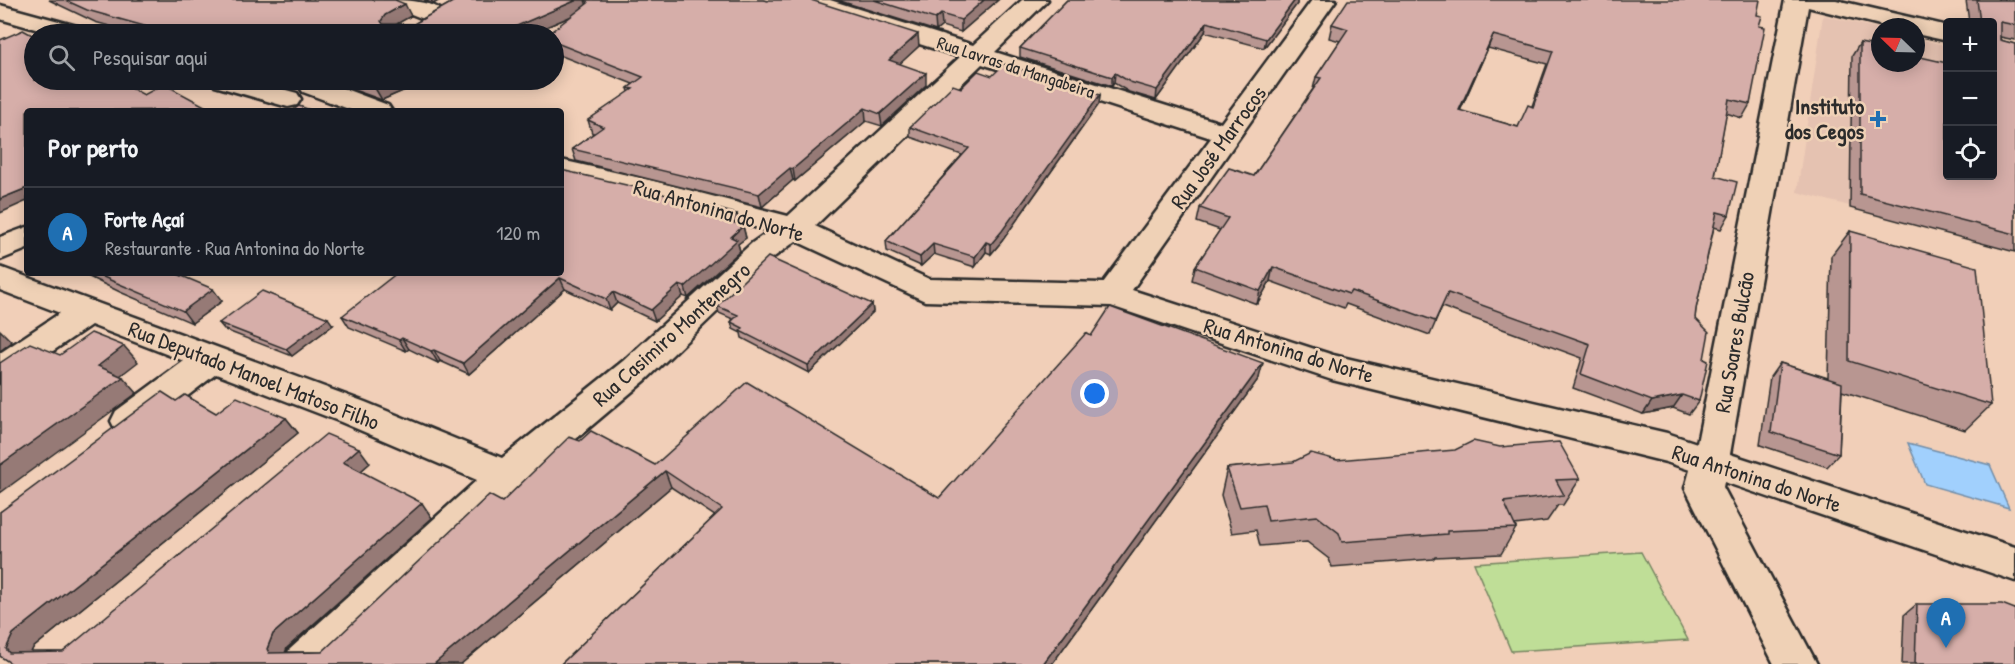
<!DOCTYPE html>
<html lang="pt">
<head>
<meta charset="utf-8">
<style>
	body { margin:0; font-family:"Patrick Hand",sans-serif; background:#242831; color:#f1f3f6 }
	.controls { position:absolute; right:18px; top:18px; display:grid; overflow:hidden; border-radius:6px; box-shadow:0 3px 15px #0003 }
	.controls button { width:54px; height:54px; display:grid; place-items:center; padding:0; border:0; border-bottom:2px solid #363941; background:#171b24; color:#f1f3f6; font:30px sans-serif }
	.compass { position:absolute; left:1871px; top:18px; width:54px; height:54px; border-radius:50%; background:#171b24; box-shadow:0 3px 15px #0003; rotate:293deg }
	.you { position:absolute; left:1095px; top:394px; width:21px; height:21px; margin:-15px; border:4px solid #fff; border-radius:50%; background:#1a73e8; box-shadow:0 0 0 9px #1a73e833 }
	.badge { display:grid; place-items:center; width:39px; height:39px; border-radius:50%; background:#1f6fb2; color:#fff; font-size:20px; font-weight:700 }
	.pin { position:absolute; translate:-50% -50px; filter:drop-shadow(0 2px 3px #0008) }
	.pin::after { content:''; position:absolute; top:32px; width:21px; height:18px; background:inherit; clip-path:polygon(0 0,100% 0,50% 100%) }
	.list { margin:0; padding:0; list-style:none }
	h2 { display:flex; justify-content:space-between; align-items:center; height:78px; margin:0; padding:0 24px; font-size:26px }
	h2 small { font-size:20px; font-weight:400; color:#9ea1a6 }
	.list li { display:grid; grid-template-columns:39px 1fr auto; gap:18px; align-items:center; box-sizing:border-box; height:90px; padding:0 24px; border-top:2px solid #363941 }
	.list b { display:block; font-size:22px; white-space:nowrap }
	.list p { margin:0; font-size:20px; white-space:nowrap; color:#9ea1a6 }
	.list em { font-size:20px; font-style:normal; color:#9ea1a6 }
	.icon { flex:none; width:33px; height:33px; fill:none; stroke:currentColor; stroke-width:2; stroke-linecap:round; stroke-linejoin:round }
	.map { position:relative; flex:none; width:2015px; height:664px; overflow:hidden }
	.search { position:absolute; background:#171b24; box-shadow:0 3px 15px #0003; left:24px; top:24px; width:540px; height:66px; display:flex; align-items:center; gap:15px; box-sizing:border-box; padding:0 21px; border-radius:33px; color:#9ea1a6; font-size:22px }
	.panel { position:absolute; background:#171b24; box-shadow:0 3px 15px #0003; left:24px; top:108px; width:540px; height:168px; border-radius:6px }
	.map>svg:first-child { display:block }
	.built { fill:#e5c2b1 }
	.green { fill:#bfde97; stroke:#758461; stroke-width:1.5 }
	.water { fill:#a1d0fd; stroke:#728ea9; stroke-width:1.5 }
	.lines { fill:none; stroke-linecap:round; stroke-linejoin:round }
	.minor-casing { stroke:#2b2b2b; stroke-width:5 }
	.minor { fill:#efd1b6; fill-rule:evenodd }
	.wall { fill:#b89691; stroke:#2b2b2b; stroke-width:1.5; fill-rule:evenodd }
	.shaded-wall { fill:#967a76; stroke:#2b2b2b; stroke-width:1.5 }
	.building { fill:#d6aea9; stroke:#2b2b2b; stroke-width:1.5; fill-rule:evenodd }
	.poi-dot { fill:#1f6fb2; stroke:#efd1b6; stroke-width:2 }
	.labels { text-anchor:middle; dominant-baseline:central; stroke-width:5; stroke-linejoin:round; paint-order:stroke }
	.far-street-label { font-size:18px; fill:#2b2b2b; stroke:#efd1b6 }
	.poi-label { font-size:22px; font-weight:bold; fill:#2b2b2b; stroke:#efd1b6; text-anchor:end }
	.street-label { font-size:22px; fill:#2b2b2b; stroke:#efd1b6 }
</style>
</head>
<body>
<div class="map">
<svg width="2015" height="664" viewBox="0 0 2015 664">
	<rect width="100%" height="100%" fill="#f1cfb8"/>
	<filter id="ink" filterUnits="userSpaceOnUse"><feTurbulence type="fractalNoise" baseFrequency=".0167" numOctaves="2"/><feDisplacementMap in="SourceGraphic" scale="12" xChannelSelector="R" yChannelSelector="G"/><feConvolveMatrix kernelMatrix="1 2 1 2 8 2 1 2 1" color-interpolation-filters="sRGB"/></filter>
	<g filter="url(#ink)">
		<!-- built -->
		<path class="built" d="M1823,15L1880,29V63H1916V38L1947,46L1948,176H1992L2015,250L1797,192Z"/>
		<!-- green -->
		<path class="green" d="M1641,552L1688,640L1511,651L1474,563Z"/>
		<!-- water -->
		<path class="water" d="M1908,443L1990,465L2009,508L1925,484Z"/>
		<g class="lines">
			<defs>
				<g id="minor">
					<path d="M385,0C404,0 435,0 447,15L444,20L435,22L426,20L389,5Z"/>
					<path d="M794,0H830L973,45L1022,0H1048L995,52L1221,123L1312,0H1336L1132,290L1333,355L1667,433L1697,443L1785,0H1836L1948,26V41L1916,34V27H1888L1808,7L1730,454L2015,547V581L1724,482L1723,487L1817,664H1774L1685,488L1690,470L1666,462L1332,380L1111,306L925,301L796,241L774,257L647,379L519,487L334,664H283L289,650L477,480L341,422L216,374L142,431L129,435L116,431L111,421L116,411L184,361L91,325L12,379L0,383V353L60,313L0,290V267L365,402L502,458L623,361L752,243L769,231L652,199L561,178V160L654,181L788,216L960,57L798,5ZM982,64L1211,138L1103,283L929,279L815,226Z"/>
					<path d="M0,5L88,29L91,34H53L0,19Z"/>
					<path d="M211,80H250L297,93L301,99L297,105L288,107L215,86Z"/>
					<path d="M303,80H321L388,105L392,111H354L303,92L299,86Z"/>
					<path d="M27,227V249L0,260V237Z"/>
				</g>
			</defs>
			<!-- minor casing -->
			<use href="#minor" class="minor-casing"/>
			<!-- minor -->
			<use href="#minor" class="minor"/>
		</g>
		<!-- wall -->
		<g class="wall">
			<path d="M49,0H395L411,16L396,24H414L456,0H763L919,46L899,64L926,85L882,126L866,121L795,181L793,180L762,207L576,161L572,149L594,133H592L588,120L629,92L628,88L633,84L554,53V34L572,16L530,34H138L95,22Z"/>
			<path d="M424,0H440L433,4Z"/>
			<path d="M837,0H998L961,32L942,26L936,31Z"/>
			<path d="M1067,0H1297V4L1264,48L1205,32L1156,100L1129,92L1114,83L1112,86L1020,57V48Z"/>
			<path d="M1966,0H2015V40L2000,37V40L2015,44V252L1850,208L1852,56L1860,43L1992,176V22H1969Z"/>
			<path d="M1757,15L1759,26L1750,104L1742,118L1726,113L1715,176L1729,215L1721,229L1714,227L1696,309L1695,318L1704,359L1699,401L1689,414L1673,408L1643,414L1573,388L1582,358L1442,307L1430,335L1346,304L1344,308L1270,281L1257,304L1192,280L1195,267L1220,230L1197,222L1200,208L1254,176L1313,89L1316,77L1340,41L1329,38L1332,24ZM1488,48L1547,64L1532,106L1518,127L1460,111Z"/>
			<path d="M992,76L1100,95L1099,104L1002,241L991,254L986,252L975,267L934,254L921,266L887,251L886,241L962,155L910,137V127L961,88Z"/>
			<path d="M326,80H428L382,100Z"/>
			<path d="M737,214L740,225L743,226L746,238L738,244L740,251L688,298L683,296L655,321L617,303L610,310L565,289L469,374L440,361L438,363L409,349L406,351L349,327L342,316Z"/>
			<path d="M1850,231L1991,405L1965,430L1842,391L1839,454L1827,467L1760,445L1770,377L1780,363L1828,378L1831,256Z"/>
			<path d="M81,273H175L222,301L192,323L120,292Z"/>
			<path d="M872,304L873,312L809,373L742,338L741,333L733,329L731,322L733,319L719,313L717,306Z"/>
			<path d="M219,323L333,325L292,356L225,330Z"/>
			<path d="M1091,336L1259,378L1052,664H561L715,516L671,487L461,664H12L0,656V512L176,401L216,413L286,418L298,433L33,648L31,652H63L370,463L361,471L432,518L287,648L286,652H322L502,502L580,441L655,465L939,498Z"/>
			<path d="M1337,460L1580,479L1563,505H1558L1547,521L1515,525L1516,528L1501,554L1435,557L1433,559L1332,567L1329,559L1307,542L1260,546L1256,530L1232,533L1221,495L1227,468Z"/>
			<path d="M1917,604L2015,664H1902L1904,615Z"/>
		</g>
		<!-- shaded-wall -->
		<g class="shaded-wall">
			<path d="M431,0H440L433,4Z"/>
			<path d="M577,0H585L588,9L530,34H498Z"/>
			<path d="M984,0H998L961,32V20Z"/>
			<path d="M1295,0H1297V4L1264,48L1266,39Z"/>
			<path d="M405,4L411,16L391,27L387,33L381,21L385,15Z"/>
			<path d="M941,14L942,26L936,31L935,19Z"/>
			<path d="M1207,22L1205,32L1156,100L1157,90Z"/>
			<path d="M193,30L196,34H186Z"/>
			<path d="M918,34L919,46L890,73L889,60Z"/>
			<path d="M1493,35L1488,48L1454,124L1459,110Z"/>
			<path d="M926,73V85L882,126L880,114Z"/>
			<path d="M1115,73L1114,83L1112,86V77Z"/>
			<path d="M395,80H428L382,100L375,88Z"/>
			<path d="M1100,95L1099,104L1002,241L991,254V244Z"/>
			<path d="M865,108L866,121L795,181L793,169Z"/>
			<path d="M790,168L793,180L762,207L759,194Z"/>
			<path d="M27,188V201L0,213V199Z"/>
			<path d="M737,214L740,225L729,221Z"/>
			<path d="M743,226L746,238L738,244L740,251L688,298L685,287L731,237Z"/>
			<path d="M986,242V252L975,267V257Z"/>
			<path d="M933,244L934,254L921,266L920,257Z"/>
			<path d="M1273,267L1270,281L1257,304L1260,291Z"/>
			<path d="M560,278L565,289L469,374L463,363Z"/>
			<path d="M679,285L683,296L655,321L651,310Z"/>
			<path d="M213,289L222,301L192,323L183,311Z"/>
			<path d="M613,292L617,303L610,310L606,299Z"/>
			<path d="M872,304L873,312L809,373L808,365Z"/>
			<path d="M328,318L333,325L292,356L286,349Z"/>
			<path d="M0,330L12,342L0,351Z"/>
			<path d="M402,338L409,349L406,351L399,340Z"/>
			<path d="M124,346L138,362L112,382L98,366Z"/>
			<path d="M434,350L440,361L438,363L431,351Z"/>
			<path d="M1263,363L1259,378L1052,664H1043Z"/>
			<path d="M123,377L137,393L0,493V465Z"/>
			<path d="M1682,395L1673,408L1643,414L1652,401Z"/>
			<path d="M286,418L298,433L33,648L26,663L9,653L6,649L13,634Z"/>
			<path d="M359,448L370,463L354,477L343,462Z"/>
			<path d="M665,471L671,487L461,664H434Z"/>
			<path d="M422,503L432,518L287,648L281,663L269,653L267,649L273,634Z"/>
		</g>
		<!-- building -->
		<g class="building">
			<path d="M65,0H395L405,4L385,15L381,21L383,24H414L456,0H577L498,34H204L193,30L186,34H173L87,10Z"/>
			<path d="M586,0H763L768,1L769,0H811L918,34L889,60L926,73L880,114L865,108L793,169L790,168L759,194L572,149L603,127L588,120L633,89L628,88L643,77L554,42V34H548L588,3Z"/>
			<path d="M874,0H984L961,20L941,14L935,19Z"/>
			<path d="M1067,0H1295L1266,39L1207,22L1157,90L1130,82L1115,73L1112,77L1020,48Z"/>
			<path d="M1348,0H1760L1757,15L1762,16L1759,26L1765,27L1750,104L1729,99L1715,176L1737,182L1729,215L1717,212L1696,309L1695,318L1709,332L1704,359L1708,361L1699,401L1682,395L1652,401L1581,374L1590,344L1448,293L1435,321L1351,291L1349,294L1273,267L1260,291L1195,267L1228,218L1200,208L1229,168L1254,176L1321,78L1316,77L1348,29L1332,24ZM1493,35L1553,51L1533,107L1528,105L1518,127L1459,110Z"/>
			<path d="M1977,0H2015V25L2000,22V40L2015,44V234L1860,194V43L1880,47V63H1916V56L1947,63V176H1992V22H1980Z"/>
			<path d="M23,30L34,36V80H116L144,95L164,84L212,110L27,111V188L0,199V40Z"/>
			<path d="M1004,64L1100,95L1002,231L991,244L986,242L975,257L933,244L920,257L886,241L969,148L910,127L953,85L961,88L978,71L992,76Z"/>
			<path d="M353,80H395L375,88Z"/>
			<path d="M299,106L313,111H292Z"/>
			<path d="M561,170L648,190L737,214L729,221L743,226L731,237L737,240L685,287L679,285L651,310L613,292L606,299L560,278L463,363L434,350L431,351L402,338L399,340L342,316L397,273H561Z"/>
			<path d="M1850,231L1977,267L1991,405L1849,361Z"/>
			<path d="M768,257L872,304L808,365L740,331L743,328L731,322L738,315L717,306Z"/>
			<path d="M95,273H175L213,289L183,311L110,280Z"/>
			<path d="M262,291L328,318L286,349L219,323Z"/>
			<path d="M1110,307L1263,363L1043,664H561L722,509L665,471L434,664H12L0,656V512L162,392L176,401L185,395L216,413L237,397L286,418L13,634L6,649L9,653L63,652L326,434L359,448L343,462L422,503L273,634L267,649L269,653L322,652L489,495L502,502L569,437L580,441L591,431L655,465L747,382L939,498L1086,333L1091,336Z"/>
			<path d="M91,333L124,346L98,366L123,377L0,465V363L30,343L60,355Z"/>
			<path d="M1780,363L1842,383L1839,454L1771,432Z"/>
			<path d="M1473,441L1500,447L1559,442L1580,479L1556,480L1564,495L1504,502L1516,528L1447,531V534L1342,542L1339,533L1317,516L1268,521L1264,504L1240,507L1227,468L1293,462L1311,453L1337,460L1455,450Z"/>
			<path d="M1917,604H2002L2015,609V664H1915Z"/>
		</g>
	</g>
	<!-- markers -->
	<path class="poi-dot" d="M1875 110h6v6h6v6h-6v6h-6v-6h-6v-6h6z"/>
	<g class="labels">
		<!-- far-street labels -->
		<g class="far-street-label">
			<text transform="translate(1016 67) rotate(18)">Rua Lavras da Mangabeira</text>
		</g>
		<!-- poi labels -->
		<g class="poi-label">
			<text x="1864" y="106">Instituto<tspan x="1864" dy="25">dos Cegos</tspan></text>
		</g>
		<!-- street labels -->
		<g class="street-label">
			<text transform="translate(1218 147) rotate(-54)">Rua José Marrocos</text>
			<text transform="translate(719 210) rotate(16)">Rua Antonina do Norte</text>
			<text transform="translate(671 334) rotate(-42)">Rua Casimiro Montenegro</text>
			<text transform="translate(1734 342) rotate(-80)">Rua Soares Bulcão</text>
			<text transform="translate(1289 350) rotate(17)">Rua Antonina do Norte</text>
			<text transform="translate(254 375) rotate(21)">Rua Deputado Manoel Matoso Filho</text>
			<text transform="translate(1757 478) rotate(18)">Rua Antonina do Norte</text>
		</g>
	</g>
</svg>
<div class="controls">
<button>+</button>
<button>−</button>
<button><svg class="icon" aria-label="locate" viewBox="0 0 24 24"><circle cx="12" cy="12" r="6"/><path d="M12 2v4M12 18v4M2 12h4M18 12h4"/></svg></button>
</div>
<svg class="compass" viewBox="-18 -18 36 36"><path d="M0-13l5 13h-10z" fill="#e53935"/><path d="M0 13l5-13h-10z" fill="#9ea1a6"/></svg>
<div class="you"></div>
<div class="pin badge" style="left:1946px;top:648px">A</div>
<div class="search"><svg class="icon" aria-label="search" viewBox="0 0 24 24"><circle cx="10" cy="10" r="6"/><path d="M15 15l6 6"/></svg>Pesquisar aqui</div>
<section class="panel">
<h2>Por perto<small></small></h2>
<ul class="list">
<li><span class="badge">A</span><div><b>Forte Açaí</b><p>Restaurante · Rua Antonina do Norte</p></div><em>120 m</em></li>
</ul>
</section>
</div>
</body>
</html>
